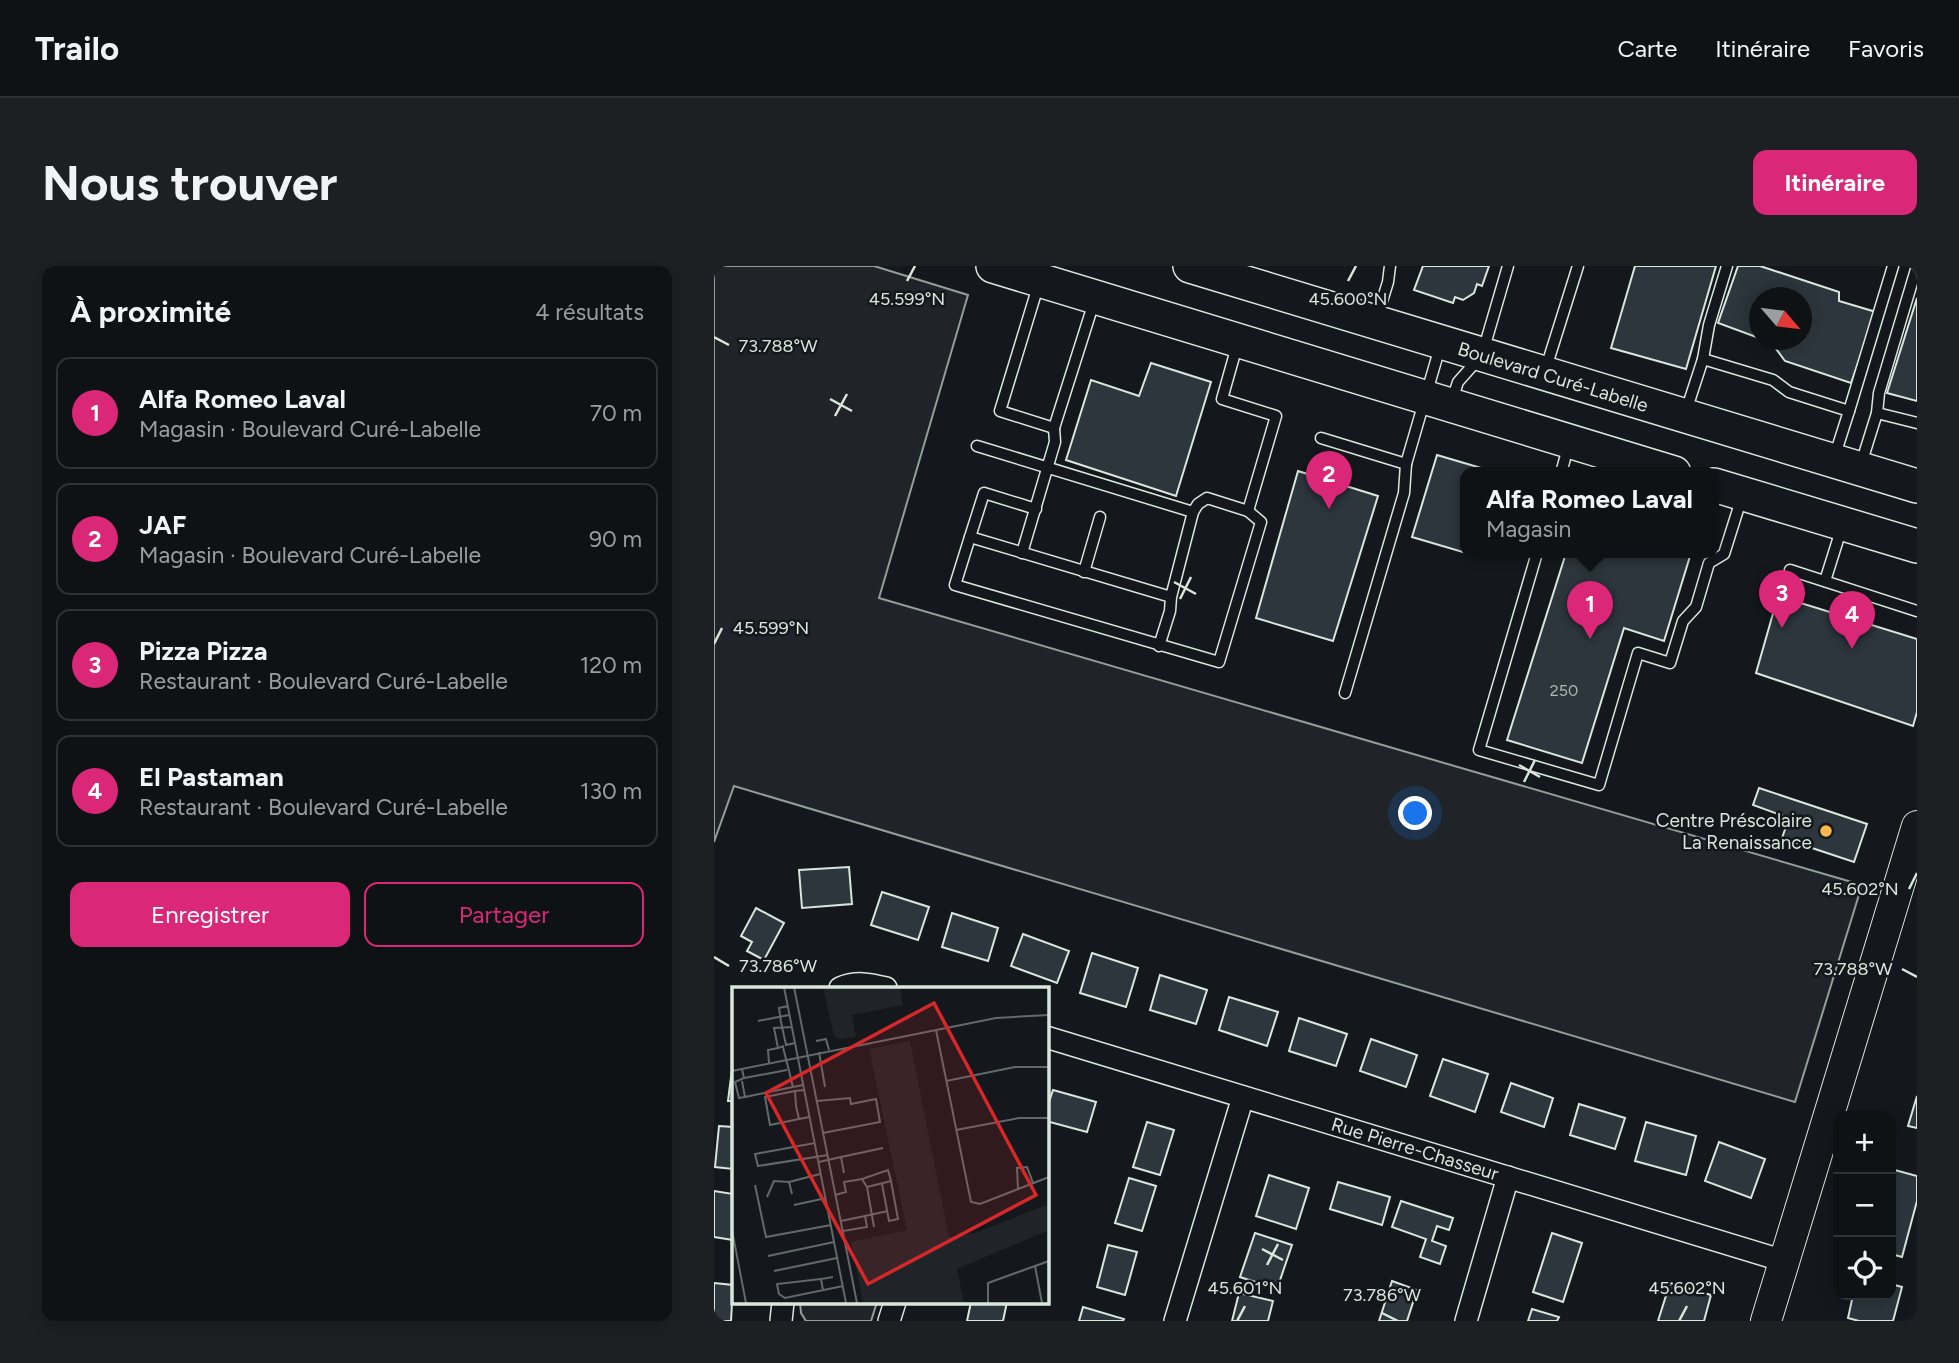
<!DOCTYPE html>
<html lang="fr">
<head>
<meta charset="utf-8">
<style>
	body { margin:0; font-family:Figtree,sans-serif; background:#1d2022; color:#f1f3f6 }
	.controls { position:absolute; right:21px; bottom:21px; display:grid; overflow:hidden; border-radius:14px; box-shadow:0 4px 18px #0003 }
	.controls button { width:63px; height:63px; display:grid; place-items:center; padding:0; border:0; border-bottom:2px solid #2f3234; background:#0f1215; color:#f1f3f6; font:35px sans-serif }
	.compass { position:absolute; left:1035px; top:21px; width:63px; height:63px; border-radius:50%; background:#0f1215; box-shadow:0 4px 18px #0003; rotate:118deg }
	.you { position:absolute; left:702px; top:548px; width:24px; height:24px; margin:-18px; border:5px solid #fff; border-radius:50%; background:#1a73e8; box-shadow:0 0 0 10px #1a73e833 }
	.badge { display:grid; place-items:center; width:46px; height:46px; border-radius:50%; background:#db2777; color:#fff; font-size:23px; font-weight:700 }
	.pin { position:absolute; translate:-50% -58px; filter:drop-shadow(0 2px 4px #0008) }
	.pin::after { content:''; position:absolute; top:37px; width:24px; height:21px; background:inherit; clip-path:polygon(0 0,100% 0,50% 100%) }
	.popup { position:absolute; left:746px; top:201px; width:259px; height:91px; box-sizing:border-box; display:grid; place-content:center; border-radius:14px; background:#0f1215; filter:drop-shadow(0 2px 5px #0005); font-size:23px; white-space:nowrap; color:#9b9ea0 }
	.popup b { font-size:26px; color:#f1f3f6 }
	.popup::after { content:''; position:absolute; left:50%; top:100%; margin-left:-14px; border:14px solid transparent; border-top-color:#0f1215 }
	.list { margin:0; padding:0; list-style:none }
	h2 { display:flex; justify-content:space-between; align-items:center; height:91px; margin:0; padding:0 28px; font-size:30px }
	h2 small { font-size:23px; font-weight:400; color:#9b9ea0 }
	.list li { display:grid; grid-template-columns:46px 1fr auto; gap:21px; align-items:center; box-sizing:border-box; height:112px; margin:0 14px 14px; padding:0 14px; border:2px solid #2f3234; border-radius:14px }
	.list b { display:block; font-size:26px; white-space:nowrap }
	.list p { margin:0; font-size:23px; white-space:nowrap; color:#9b9ea0 }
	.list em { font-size:23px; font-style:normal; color:#9b9ea0 }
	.actions { display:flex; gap:14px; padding:21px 28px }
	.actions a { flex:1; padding:16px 0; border:2px solid #db2777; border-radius:14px; text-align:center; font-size:24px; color:#db2777 }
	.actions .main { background:#db2777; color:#fff }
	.icon { flex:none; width:38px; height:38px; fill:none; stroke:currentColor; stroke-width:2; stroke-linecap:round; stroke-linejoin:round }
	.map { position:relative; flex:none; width:1203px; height:1055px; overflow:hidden; border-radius:14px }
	header { display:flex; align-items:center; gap:42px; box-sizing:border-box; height:98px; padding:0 35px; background:#0f1215; border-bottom:2px solid #2f3234 }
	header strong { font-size:33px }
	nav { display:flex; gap:38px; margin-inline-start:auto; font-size:24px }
	.intro { display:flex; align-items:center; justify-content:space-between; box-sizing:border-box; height:168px; padding:0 42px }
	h1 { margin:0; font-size:49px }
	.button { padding:18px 32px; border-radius:14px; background:#db2777; color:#fff; font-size:24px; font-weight:700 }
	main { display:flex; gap:42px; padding:0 42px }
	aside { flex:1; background:#0f1215; border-radius:14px; box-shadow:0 4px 18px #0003 }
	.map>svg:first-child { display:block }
	.green { fill:#202428; stroke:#939e99; stroke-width:2 }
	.building { fill:#2c363c; stroke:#d8e6dc; stroke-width:2 }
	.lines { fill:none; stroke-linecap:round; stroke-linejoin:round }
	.lane-casing { stroke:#d8e6dc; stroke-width:13 }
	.street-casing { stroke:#d8e6dc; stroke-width:24 }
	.secondary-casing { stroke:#d8e6dc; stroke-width:32 }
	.primary-casing { stroke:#d8e6dc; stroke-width:36 }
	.lane { stroke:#14181c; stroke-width:10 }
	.street { stroke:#14181c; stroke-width:21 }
	.secondary { stroke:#14181c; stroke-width:30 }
	.primary { stroke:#14181c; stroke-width:33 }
	.ticks { fill:none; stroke:#d8e6dc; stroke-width:2.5 }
	.poi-dot { fill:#ffb74d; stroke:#14181c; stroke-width:2.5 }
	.labels { text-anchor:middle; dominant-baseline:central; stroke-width:5; stroke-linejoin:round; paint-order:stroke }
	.number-label { font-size:16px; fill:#adbab4 }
	.street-label { font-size:19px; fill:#d8e6dc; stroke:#14181c }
	.poi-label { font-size:19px; fill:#d8e6dc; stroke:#14181c; text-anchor:end }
	.inset-road { fill:none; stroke:#626a69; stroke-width:2 }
	.view { fill:#d62828; fill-opacity:0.15; stroke:#d62828; stroke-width:3.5 }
	.inset-edge { fill:none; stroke:#d8e6dc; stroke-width:3.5 }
	.ticks-label { font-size:18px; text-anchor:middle; fill:#d8e6dc; stroke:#14181c; stroke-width:5; stroke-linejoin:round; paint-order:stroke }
</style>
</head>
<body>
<header>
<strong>Trailo</strong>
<nav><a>Carte</a><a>Itinéraire</a><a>Favoris</a></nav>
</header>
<div class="intro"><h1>Nous trouver</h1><a class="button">Itinéraire</a></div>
<main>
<aside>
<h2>À proximité<small>4 résultats</small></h2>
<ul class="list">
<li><span class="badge">1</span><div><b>Alfa Romeo Laval</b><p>Magasin · Boulevard Curé-Labelle</p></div><em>70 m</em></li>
<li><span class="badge">2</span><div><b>JAF</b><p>Magasin · Boulevard Curé-Labelle</p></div><em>90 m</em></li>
<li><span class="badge">3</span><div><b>Pizza Pizza</b><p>Restaurant · Boulevard Curé-Labelle</p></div><em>120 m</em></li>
<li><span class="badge">4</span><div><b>El Pastaman</b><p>Restaurant · Boulevard Curé-Labelle</p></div><em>130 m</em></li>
</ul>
<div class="actions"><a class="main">Enregistrer</a><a>Partager</a></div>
</aside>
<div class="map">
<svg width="1203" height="1055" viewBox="0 0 1203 1055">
	<rect width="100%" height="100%" fill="#14181c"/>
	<!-- green -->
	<g class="green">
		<path d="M0,0H160L254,29L165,332L1148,619L1081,836L20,520L0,576Z"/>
		<path d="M86,1036H163L157,1055H92L87,1047Z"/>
	</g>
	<!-- building -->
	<g class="building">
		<path d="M709,0H775L768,20L763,18L760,27L749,34L741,31L739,37L700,24Z"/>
		<path d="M921,0H1002L972,103L897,82Z"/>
		<path d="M1024,0H1046L1125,26V35L1162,46L1137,117L1071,95L1057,76L1051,74H1087V32H1045V72L1004,57Z"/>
		<path d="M1203,32V135L1173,127Z"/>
		<path d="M437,97L497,116L462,230L352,194L377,114L425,130Z"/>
		<path d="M723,189L784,207H752V287L698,271Z"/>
		<path d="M584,205L664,230L619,375L542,352Z"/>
		<path d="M852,287H977L950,375L910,362L868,497L793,474Z"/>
		<path d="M1064,330L1203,373V446L1199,460L1042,407Z"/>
		<path d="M1045,522L1153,558L1140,596L1068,572L1075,552L1039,539Z"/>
		<path d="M135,601L138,638L88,642L85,604Z"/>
		<path d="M168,626L215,641L204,674L157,659Z"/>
		<path d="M42,642L70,657L50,694L33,685L38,676L27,670Z"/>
		<path d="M238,647L284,662L274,695L228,681Z"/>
		<path d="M309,668L355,685L343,717L297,700Z"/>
		<path d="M378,687L424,702L412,741L366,727Z"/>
		<path d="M446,709L493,724L482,758L436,744Z"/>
		<path d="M515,731L564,746L553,780L505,764Z"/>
		<path d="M585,752L633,768L622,800L575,785Z"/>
		<path d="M657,773L703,789L692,821L646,805Z"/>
		<path d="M729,793L774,808L761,846L716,830Z"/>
		<path d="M19,795V835H14Z"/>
		<path d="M797,817L839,832L830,861L787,846Z"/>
		<path d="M339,824L382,836L373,866L332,855V845Z"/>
		<path d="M1203,830V862L1194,860Z"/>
		<path d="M865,838L911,852L901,883L856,869Z"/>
		<path d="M433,856L460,864L446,909L419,901Z"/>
		<path d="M932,856L982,870L972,909L921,895Z"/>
		<path d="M5,860L19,861V903L1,901Z"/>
		<path d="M1005,876L1051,893L1037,932L991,915Z"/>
		<path d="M1177,903L1203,910V935L1188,991L1177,988Z"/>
		<path d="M555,909L595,922L582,963L542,950Z"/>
		<path d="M415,912L442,920L428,965L401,957Z"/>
		<path d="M624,916L676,931L668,959L616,943Z"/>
		<path d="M0,925L19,928V974L0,971Z"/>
		<path d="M687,935L739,952L735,964L723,960L718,975L732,980L726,998L706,991L712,973L678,961Z"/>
		<path d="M541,967L578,979L563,1023L526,1011Z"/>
		<path d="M838,967L868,977L849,1036L819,1026Z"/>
		<path d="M394,979L423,986L411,1029L383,1021Z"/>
		<path d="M678,1015L703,1024L693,1055H665Z"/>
		<path d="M0,1017L19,1019L17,1055H0Z"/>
		<path d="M956,1017L997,1029L990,1055H944Z"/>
		<path d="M1177,1018L1188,1021L1179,1055H1145L1134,1052L1139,1029H1177Z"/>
		<path d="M525,1027L559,1035L554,1055H518Z"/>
		<path d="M257,1036H293L289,1055H253Z"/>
		<path d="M369,1041L410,1053L409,1055H365Z"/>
		<path d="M818,1043L845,1051L843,1055H814Z"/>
	</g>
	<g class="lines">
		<defs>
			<g id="lane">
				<path d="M325,17L286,145L340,162L380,36"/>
				<path d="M663,51L674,16L676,0"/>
				<path d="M523,80L508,133L562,150L534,245"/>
				<path d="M989,93L995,59L1013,0"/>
				<path d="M831,105L864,0"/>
				<path d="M738,134L744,116L768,89L794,0"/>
				<path d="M972,145L989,93L1059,114L1075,126L1135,145L1120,192"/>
				<path d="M1135,145L1179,0"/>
				<path d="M1163,147L1165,127L1203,0"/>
				<path d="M607,172L692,198L726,81"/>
				<path d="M263,180L479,246"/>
				<path d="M1147,198L1163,147L1203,157"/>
				<path d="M847,207L855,178"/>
				<path d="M256,271L270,227L322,243"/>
				<path d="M308,287L341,176L340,162"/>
				<path d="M823,287L765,484L885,519L924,387L956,397L969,355L982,341L995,297L1010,288L1028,231"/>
				<path d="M1076,304L1203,345"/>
				<path d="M370,306L386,251"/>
				<path d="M1111,315L1128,261"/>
				<path d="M445,380L456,345L457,331L479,246L484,238L493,232L534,245L547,256L505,396L241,319L256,271L457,331"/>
				<path d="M631,427L690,227L692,198"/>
			</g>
			<g id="street">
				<path d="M126,722C142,715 156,718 172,722"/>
				<path d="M332,771L1070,995"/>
				<path d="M67,1055L69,1036"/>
				<path d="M175,1055L181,1036"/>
				<path d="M461,1055L529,831"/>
				<path d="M752,1055L794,911"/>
			</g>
			<path id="secondary" d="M1052,1055L1203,560"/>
			<g id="primary">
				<path d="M279,0L960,207"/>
				<path d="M476,0L1203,220"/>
				<path d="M1000,219L1203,280"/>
			</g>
		</defs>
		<!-- lane casing -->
		<use href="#lane" class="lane-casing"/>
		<!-- street casing -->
		<use href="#street" class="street-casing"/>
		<!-- secondary casing -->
		<use href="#secondary" class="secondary-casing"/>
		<!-- primary casing -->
		<use href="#primary" class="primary-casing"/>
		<!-- lane -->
		<use href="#lane" class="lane"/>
		<!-- street -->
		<use href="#street" class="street"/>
		<!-- secondary -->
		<use href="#secondary" class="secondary"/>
		<!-- primary -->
		<use href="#primary" class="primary"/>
	</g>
	<!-- ticks -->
	<path class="ticks" d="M193,15L201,0M634,15L642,0M0,71L15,79M116,133L138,145M121,150L133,128M460,316L482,328M466,333L477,311M0,378L8,362M805,499L826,511M810,516L821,494M1195,623L1203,607M0,691L15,700M1188,703L1203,711M548,983L569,994M553,999L564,978M668,1047L684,1055M523,1055L531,1040M965,1055L973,1040"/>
	<!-- markers -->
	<circle class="poi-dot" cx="1112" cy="565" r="7"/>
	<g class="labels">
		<!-- number labels -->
		<g class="number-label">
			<text x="850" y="424">250</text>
		</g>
		<!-- street labels -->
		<g class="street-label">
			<text transform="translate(839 111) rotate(17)">Boulevard Curé-Labelle</text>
			<text transform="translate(701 883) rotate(17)">Rue Pierre-Chasseur</text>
		</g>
		<!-- poi labels -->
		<g class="poi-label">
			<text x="1098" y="554">Centre Préscolaire<tspan x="1098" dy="22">La Renaissance</tspan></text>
		</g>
	</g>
	<!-- overview -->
	<g transform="translate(18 721)">
		<rect width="317" height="317" fill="#14181c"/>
		<path d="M91,0H168L171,18L120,28L124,50L108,52L102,49ZM178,54L217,250L243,246L317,217V243L225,282L232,316H131L119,255L175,243L137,62Z" fill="#202428"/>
		<path class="inset-road" d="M52,0L114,316M62,0L125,316M56,19L47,21L49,35L54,58L63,56M26,34L57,28M204,43L239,215L248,217L317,190M84,54L94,52L97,63M52,59L46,61L42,41L60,40M51,60L61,100L71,98M87,65L93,100M37,76L36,63L46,61M10,82L12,91L55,83M0,84L264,31L317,28M10,94L13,110L7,111L3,95L12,91M214,94L283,80H317M72,103L63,104L64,119L67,132L77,130M63,104L33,110L38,138L67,132M13,110L61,100M85,114L118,111L119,117L144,112L148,135L91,146M224,143L287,131H317M83,156L23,167L26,179L96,168M109,170L151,161M87,175L109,170L112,186M150,197L157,234L166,232L159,194L156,183L130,192L135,200L159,194M23,198L34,250L99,238M135,200L142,240M286,202L285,181L295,180L301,196M60,207L57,195L88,187M103,208L114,205L112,195L130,192M35,210L42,194L57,195M62,218L94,211M133,229L156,224M109,234L133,229L135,240L111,244M0,243L14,316M36,269L102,255M303,279L310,316M42,284L105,271M89,292L45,297L47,307L53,311L111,299M91,303L89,292L101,290M256,316V296L317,274"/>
		<path class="view" d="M202,16L304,208L136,297L34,106Z"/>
		<rect width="317" height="317" class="inset-edge"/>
	</g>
	<g class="ticks-label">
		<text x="193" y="39">45.599°N</text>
		<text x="634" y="39">45.600°N</text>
		<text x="64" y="86">73.788°W</text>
		<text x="57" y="368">45.599°N</text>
		<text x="1146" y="629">45.602°N</text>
		<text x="64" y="706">73.786°W</text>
		<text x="1139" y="709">73.788°W</text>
		<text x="531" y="1028">45.601°N</text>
		<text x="973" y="1028">45.602°N</text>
		<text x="668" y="1035">73.786°W</text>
	</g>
</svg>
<div class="controls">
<button>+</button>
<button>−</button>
<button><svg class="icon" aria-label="locate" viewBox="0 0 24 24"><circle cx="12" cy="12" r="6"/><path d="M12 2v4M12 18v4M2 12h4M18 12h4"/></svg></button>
</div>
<svg class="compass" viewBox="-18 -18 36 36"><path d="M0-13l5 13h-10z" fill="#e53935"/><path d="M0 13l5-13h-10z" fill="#9b9ea0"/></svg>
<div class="you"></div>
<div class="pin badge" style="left:876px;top:373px">1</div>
<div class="popup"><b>Alfa Romeo Laval</b>Magasin</div>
<div class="pin badge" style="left:615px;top:243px">2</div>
<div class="pin badge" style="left:1068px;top:362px">3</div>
<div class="pin badge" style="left:1138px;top:383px">4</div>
</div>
</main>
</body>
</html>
